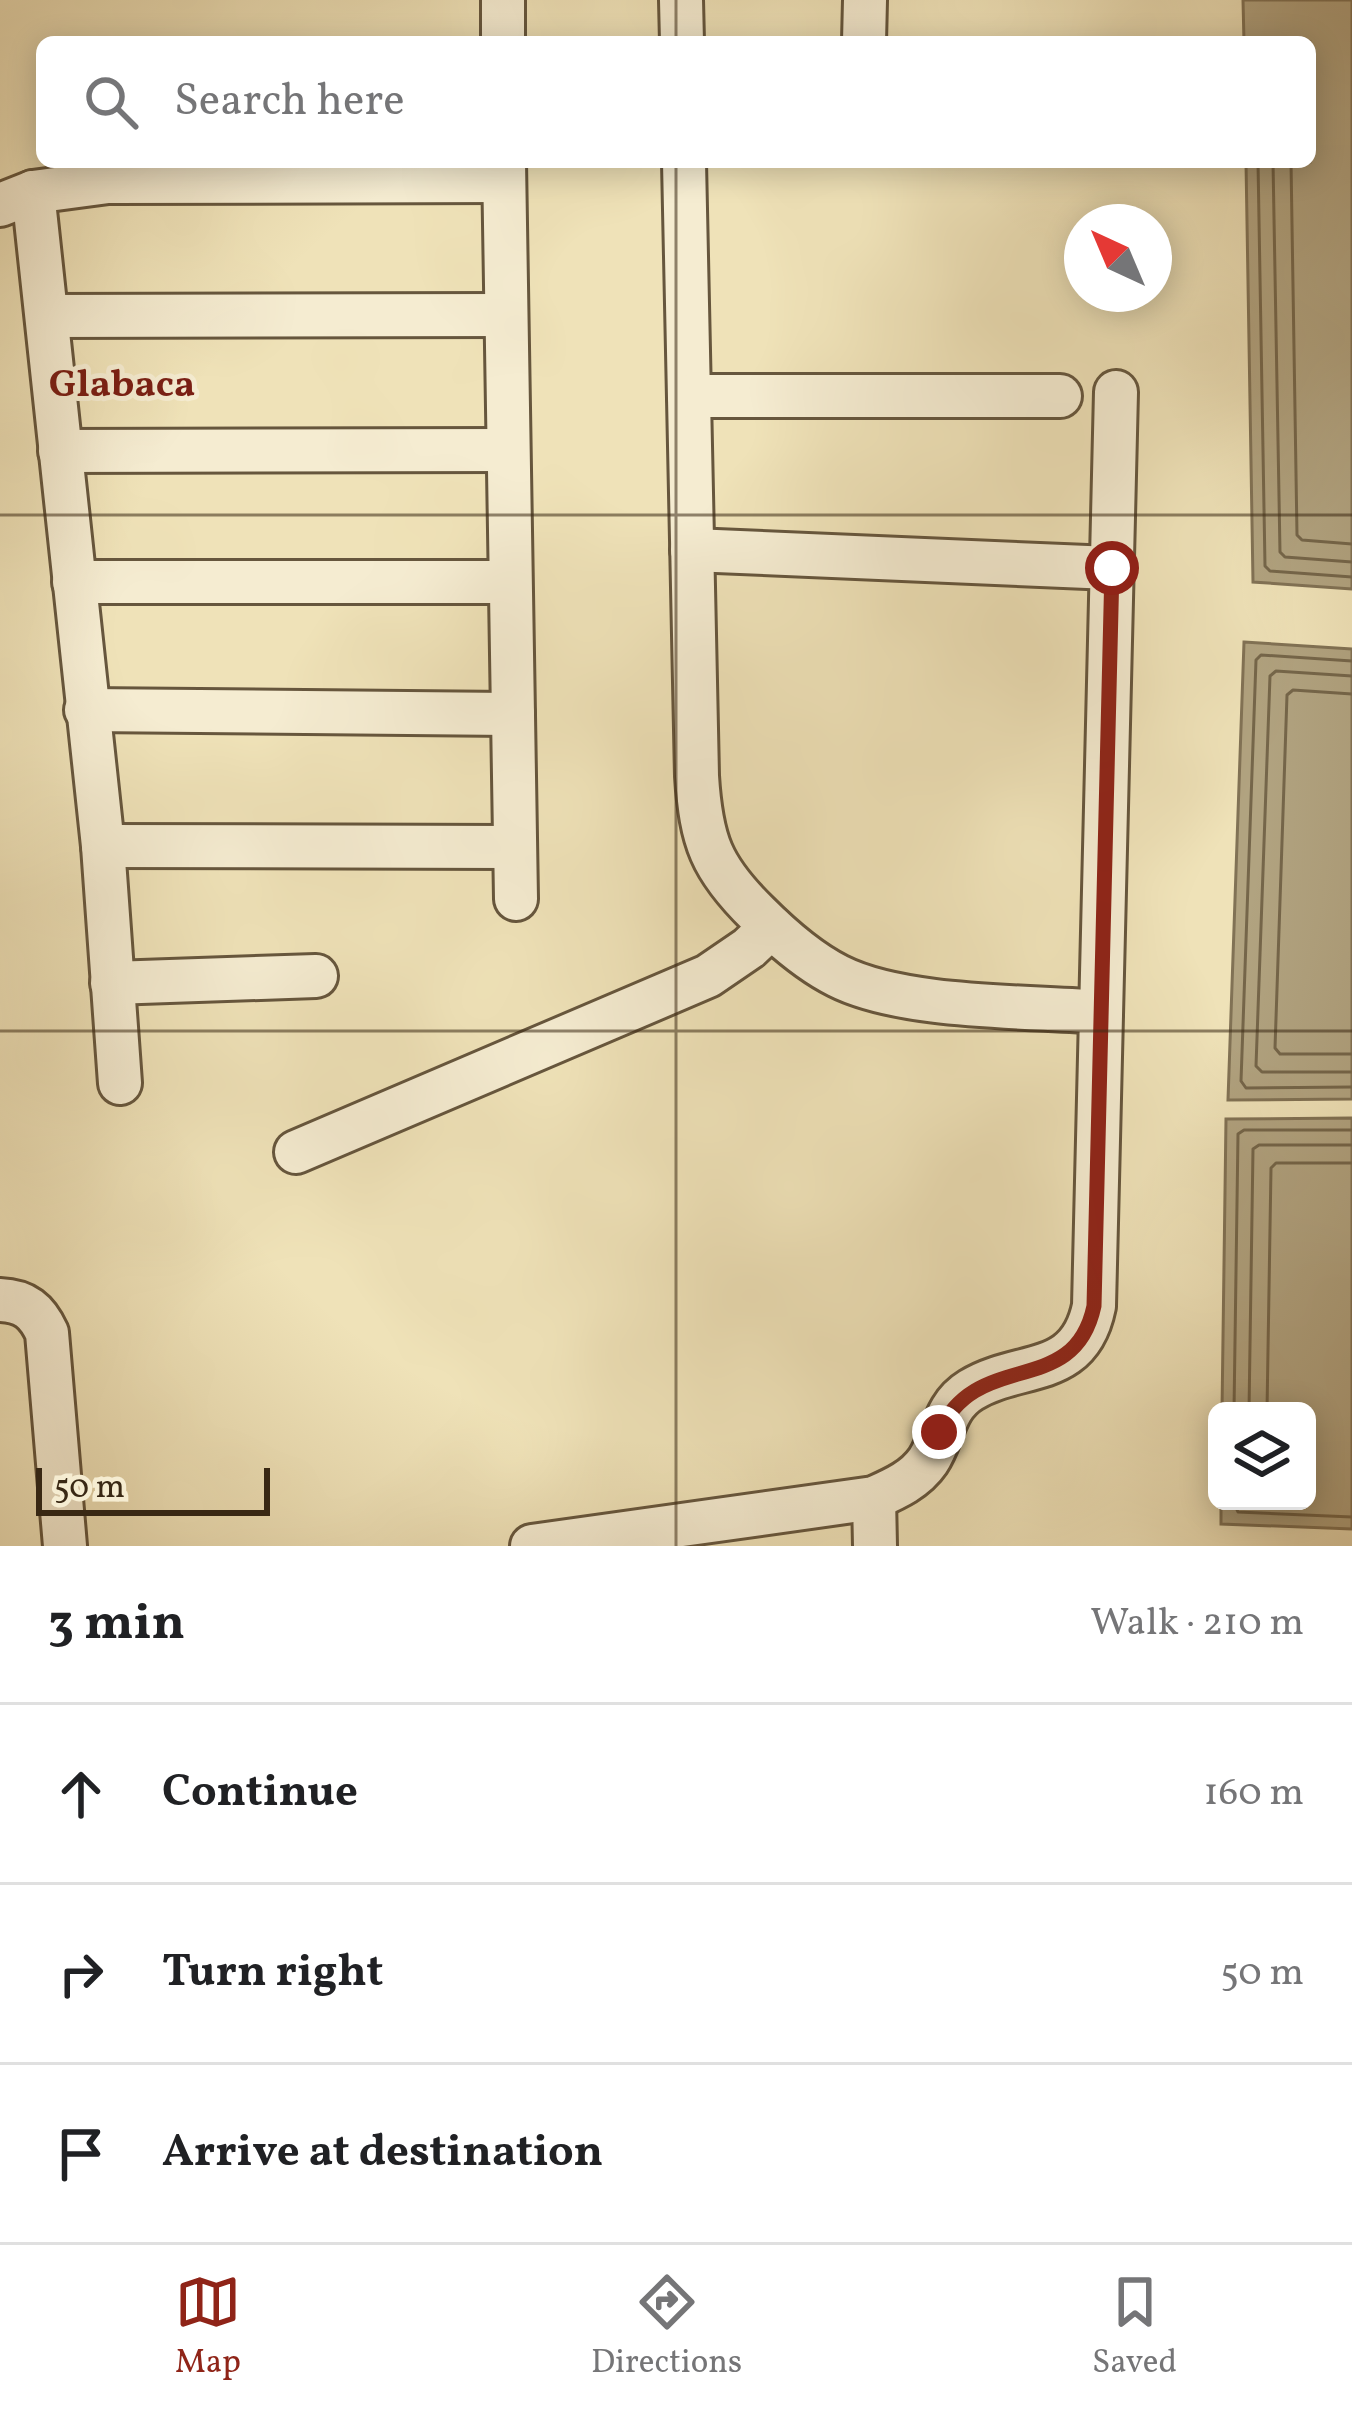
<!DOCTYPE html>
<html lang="en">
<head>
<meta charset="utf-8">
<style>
	body { margin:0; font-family:Vollkorn,serif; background:#f6f6f6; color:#202124 }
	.controls { position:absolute; right:36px; bottom:36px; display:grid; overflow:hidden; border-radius:18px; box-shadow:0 6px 30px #0003 }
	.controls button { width:108px; height:108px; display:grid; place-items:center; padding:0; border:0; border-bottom:3px solid #e0e0e0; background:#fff; color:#202124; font:60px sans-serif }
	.compass { position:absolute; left:1064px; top:204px; width:108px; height:108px; border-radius:50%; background:#fff; box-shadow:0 6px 30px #0003; rotate:316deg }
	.scale { position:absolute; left:36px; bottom:30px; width:234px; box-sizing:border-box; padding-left:12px; border:6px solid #392814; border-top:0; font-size:33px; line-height:42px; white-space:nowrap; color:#392814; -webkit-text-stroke:9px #f5ecd1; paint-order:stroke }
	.stop { position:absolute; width:36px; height:36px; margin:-27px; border:9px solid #8f2418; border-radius:50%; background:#fff }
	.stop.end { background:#8f2418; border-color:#fff; box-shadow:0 3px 12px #0008 }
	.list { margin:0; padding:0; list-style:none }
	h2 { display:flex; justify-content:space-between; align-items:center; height:156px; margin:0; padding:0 48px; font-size:51px }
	h2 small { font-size:39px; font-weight:400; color:#757577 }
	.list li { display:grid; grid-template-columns:78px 1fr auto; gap:36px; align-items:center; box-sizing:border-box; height:180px; padding:0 48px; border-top:3px solid #e0e0e0 }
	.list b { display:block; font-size:45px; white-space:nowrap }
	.list em { font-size:39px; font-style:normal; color:#757577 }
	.icon { flex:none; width:66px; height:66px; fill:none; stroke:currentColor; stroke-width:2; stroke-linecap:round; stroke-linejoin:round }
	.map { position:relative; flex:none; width:1352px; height:1546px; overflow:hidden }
	.search { position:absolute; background:#fff; box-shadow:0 6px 30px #0003; left:36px; right:36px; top:36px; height:132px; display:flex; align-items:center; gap:30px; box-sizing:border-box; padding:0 42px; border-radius:18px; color:#757577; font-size:45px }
	.sheet { height:696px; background:#fff }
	nav { display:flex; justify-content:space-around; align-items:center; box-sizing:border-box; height:168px; border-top:3px solid #e0e0e0; background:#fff; font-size:33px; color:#757577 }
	nav a { display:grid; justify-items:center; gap:6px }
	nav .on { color:#8f2418 }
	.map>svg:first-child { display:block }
	.water { fill:#b1a380; stroke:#817255; stroke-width:3 }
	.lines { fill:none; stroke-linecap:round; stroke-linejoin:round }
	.shore { stroke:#75664a; stroke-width:3 }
	.minor-casing { stroke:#66563d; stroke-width:48 }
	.minor { stroke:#f5ecd1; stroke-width:42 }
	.route { stroke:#8f2418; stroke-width:15 }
	.grid { fill:none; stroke:#392814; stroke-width:3; stroke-opacity:0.55 }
	.labels { text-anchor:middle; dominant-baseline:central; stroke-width:10; stroke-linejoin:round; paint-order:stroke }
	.neighbourhood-label { font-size:39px; font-weight:bold; fill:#7a1f14; stroke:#f5ecd1 }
</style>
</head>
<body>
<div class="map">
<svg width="1352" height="1546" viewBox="0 0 1352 1546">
	<rect width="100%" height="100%" fill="#efe2b8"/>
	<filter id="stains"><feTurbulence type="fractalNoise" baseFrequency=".00167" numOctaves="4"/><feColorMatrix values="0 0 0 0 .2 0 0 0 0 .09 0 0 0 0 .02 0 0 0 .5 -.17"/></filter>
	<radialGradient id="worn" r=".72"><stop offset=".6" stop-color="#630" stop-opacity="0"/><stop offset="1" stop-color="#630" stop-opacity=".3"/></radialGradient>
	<!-- water -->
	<g class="water">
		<path d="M1243,0H1352V589L1253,582L1246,162H1310V42H1244Z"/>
		<path d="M1244,642L1352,649V1099L1228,1100Z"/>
		<path d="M1352,1118V1529L1221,1524V1501H1307V1411H1222L1226,1119Z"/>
	</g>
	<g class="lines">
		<!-- shore -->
		<g class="shore">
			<path d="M1258,162L1265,566L1270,571L1352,577"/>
			<path d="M1273,162L1280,552L1285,557L1352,562"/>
			<path d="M1291,162L1297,535L1302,540L1352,544"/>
			<path d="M1352,661L1261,655L1256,660L1241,1081L1246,1088L1352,1087"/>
			<path d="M1352,676L1276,671L1270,676L1256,1066L1262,1072H1352"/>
			<path d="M1352,694L1293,690L1287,695L1275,1048L1280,1054H1352"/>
			<path d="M1234,1411L1238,1134L1244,1130H1352"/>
			<path d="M1249,1411L1253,1149L1259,1145H1352"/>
			<path d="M1267,1411L1271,1168L1276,1163H1352"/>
			<path d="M1233,1501L1238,1512L1352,1517"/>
		</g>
		<defs>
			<g id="minor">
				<path d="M503,0V42"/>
				<path d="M681,0L682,42"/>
				<path d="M864,42L865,0"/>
				<path d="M504,162L516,899"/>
				<path d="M684,162L697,776C701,841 711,868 758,914C781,937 808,961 838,976C903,1009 1027,1006 1101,1012"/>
				<path d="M33,192L103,846L120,1083"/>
				<path d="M0,205L33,192L108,182L504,181"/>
				<path d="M48,316L506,315"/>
				<path d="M689,396H1060"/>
				<path d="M60,451L508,450"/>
				<path d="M692,550L1111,568"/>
				<path d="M74,582H510"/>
				<path d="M86,710L513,714"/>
				<path d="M103,846L515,847"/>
				<path d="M112,983L316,976"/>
				<path d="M296,1152L708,976L749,948L771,927"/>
				<path d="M0,1300C25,1301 37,1311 47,1333L65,1546"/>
				<path d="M874,1498L875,1546"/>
				<path d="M532,1546L874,1498C894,1489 915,1480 928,1461C944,1437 943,1407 971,1390C1020,1360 1079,1380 1094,1306L1116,392"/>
			</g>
		</defs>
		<!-- minor casing -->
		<use href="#minor" class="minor-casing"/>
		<!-- minor -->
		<use href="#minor" class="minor"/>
	</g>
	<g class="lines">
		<!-- route -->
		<path class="route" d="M939,1432C978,1347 1074,1400 1094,1306L1112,568"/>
	</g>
	<!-- grid -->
	<path class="grid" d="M676,0V42M676,162V1546M0,515H1352M0,1031H1352"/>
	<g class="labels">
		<!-- neighbourhood labels -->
		<g class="neighbourhood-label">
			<text x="122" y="386">Glabaca</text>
		</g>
	</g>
	<rect width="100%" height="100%" filter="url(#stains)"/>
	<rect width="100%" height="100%" fill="url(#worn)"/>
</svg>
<div class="controls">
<button><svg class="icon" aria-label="layers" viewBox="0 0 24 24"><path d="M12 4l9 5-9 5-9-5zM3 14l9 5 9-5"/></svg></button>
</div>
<svg class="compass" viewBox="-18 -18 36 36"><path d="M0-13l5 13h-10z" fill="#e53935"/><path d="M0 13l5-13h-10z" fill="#757577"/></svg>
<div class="scale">50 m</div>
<div class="stop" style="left:1112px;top:568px"></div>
<div class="stop end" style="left:939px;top:1432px"></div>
<div class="search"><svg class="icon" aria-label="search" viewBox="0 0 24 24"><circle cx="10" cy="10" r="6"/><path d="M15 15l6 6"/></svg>Search here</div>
</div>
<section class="sheet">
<h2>3 min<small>Walk · 210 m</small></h2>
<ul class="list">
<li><svg class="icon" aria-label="ahead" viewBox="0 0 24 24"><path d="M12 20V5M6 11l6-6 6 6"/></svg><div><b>Continue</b></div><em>160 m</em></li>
<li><svg class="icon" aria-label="right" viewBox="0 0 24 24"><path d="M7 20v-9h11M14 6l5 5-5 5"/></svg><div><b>Turn right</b></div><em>50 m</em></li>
<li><svg class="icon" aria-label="arrive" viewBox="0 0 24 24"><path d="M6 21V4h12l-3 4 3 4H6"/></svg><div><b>Arrive at destination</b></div></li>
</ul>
</section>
<nav>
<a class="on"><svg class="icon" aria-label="map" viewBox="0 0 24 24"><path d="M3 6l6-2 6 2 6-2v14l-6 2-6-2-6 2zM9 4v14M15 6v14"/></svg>Map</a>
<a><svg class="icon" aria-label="directions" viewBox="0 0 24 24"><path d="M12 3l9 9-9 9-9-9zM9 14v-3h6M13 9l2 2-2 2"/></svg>Directions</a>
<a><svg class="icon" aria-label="saved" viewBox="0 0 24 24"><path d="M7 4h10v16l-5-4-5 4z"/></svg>Saved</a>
</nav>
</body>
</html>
